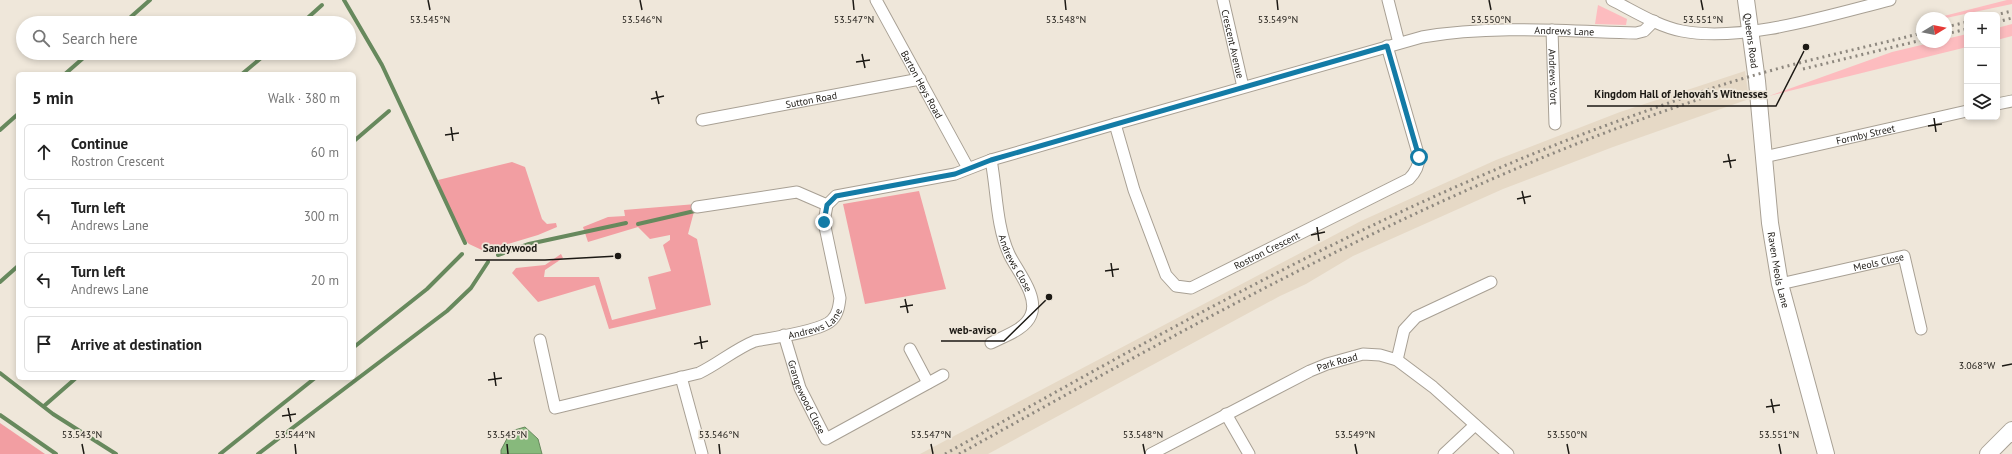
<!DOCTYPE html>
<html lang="en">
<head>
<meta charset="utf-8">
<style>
	body { margin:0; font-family:"PT Sans",sans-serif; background:#f6f6f6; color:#222 }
	.controls { position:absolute; right:12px; top:12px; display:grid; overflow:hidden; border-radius:6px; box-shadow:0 2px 6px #0003 }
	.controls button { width:36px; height:36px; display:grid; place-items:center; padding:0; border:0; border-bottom:1px solid #e0e0e0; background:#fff; color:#222; font:20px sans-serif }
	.compass { position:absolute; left:1916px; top:12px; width:36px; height:36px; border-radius:50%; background:#fff; box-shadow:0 2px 6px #0003; rotate:80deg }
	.stop { position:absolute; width:12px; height:12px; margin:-9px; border:3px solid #137ba6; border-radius:50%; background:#fff }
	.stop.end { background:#137ba6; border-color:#fff; box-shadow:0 1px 4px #0008 }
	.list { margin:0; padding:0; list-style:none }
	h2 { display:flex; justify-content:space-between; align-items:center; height:52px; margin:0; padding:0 16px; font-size:17px }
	h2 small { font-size:13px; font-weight:400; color:#767676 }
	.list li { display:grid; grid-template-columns:26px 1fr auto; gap:12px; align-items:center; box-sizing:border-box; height:56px; margin:0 8px 8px; padding:0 8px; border:1px solid #e0e0e0; border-radius:6px }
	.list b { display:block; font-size:15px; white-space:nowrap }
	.list p { margin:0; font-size:13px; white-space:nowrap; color:#767676 }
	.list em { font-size:13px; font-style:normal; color:#767676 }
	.icon { flex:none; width:22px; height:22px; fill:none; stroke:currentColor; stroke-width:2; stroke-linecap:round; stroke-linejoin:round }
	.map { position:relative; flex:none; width:2012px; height:454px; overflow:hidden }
	.search { position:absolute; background:#fff; box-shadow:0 2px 6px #0003; left:16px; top:16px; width:340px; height:44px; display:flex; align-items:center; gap:10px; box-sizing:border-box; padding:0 14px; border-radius:22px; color:#767676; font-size:15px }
	.panel { position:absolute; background:#fff; box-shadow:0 2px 6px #0003; left:16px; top:72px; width:340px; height:308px; border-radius:6px }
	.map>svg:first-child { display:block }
	.built { fill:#e6d9c6 }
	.green { fill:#fdbcbf }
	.forest { fill:#f29ea2 }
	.water { fill:#87b97c; stroke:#67895d }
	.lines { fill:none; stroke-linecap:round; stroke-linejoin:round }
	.stream { stroke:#67895d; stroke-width:4 }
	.street-casing { stroke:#a8a094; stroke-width:13 }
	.secondary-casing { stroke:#a8a094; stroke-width:18 }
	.street { stroke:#fff; stroke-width:11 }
	.secondary { stroke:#fff; stroke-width:16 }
	.rail { stroke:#8e887f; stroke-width:3; stroke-dasharray:2 4; stroke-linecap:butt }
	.route { stroke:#137ba6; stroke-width:5 }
	.ticks { fill:none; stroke:#1c1914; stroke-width:1.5 }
	.labels { text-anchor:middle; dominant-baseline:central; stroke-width:3.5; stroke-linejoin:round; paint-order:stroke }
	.street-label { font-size:10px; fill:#1c1914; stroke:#efe7da }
	.ticks-label { font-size:10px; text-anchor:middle; fill:#1c1914; stroke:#efe7da; stroke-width:3.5; stroke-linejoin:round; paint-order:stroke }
	.leader { fill:none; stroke:#1c1914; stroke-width:1.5 }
	.callout-dot { fill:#1c1914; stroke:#efe7da; stroke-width:1.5 }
	.callout-label { font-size:11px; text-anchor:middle; font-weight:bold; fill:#1c1914; stroke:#efe7da; stroke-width:3.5; stroke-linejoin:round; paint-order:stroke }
</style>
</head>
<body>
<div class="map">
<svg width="2012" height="454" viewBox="0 0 2012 454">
	<rect width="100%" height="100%" fill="#efe7da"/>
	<!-- built -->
	<path class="built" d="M1745,71L1749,99L1613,147L1503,189L1353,256L1306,284L1280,296L988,454H920L1361,221L1496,160L1620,112Z"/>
	<!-- green -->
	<g class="green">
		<path d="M2007,0H2012V4L1946,18H1936Z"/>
		<path d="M1598,5L1627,19L1626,25L1595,24Z"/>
		<path d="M2012,24V36L1997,40V28Z"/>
		<path d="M1967,34V47L1769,96L1892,52L1934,42H1946V39Z"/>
	</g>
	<!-- forest -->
	<g class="forest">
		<path d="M512,162L525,167L542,219L547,224L556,223L557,227L538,235L484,251L469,244L459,234L438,180Z"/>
		<path d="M919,191L946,289L865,304L843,204Z"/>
		<path d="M696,204L688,234L697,239L711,305L609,329L595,285L538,302L512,273L516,268L545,265L561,254L563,258L545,270L544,277H599L612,320L656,309L648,277L671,271L663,245L670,240V235L650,239L638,227L588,242L583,227L608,217L625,216L624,210Z"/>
		<path d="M0,423L45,454H0Z"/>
	</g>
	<!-- water -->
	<path class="water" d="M525,427L538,439L542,454H501V450L511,431Z"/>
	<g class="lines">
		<!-- stream -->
		<g class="stream">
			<path d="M344,0L382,65L465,243"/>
			<path d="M124,23L150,0"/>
			<path d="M302,23L322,5"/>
			<path d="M65,74L89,53"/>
			<path d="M242,74L267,53"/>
			<path d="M0,130L18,114"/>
			<path d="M354,141L389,111"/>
			<path d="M638,224L699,210"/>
			<path d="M498,255L529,244L626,223"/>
			<path d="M0,282L18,266"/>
			<path d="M354,347L427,289L462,254"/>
			<path d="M0,373L53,414L116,454"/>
			<path d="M44,406L76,378"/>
			<path d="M0,415L56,454"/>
			<path d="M220,454L315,378"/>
			<path d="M258,454L447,311L471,288L488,262"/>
		</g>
		<defs>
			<g id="street">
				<path id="s1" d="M876,0L968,168"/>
				<path id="s2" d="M1223,0L1243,87"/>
				<path d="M1388,0L1399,43"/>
				<path d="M1612,0C1634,11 1657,26 1682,31C1742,43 1830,15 1890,0"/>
				<path id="s3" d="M1552,30L1555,124"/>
				<path d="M1997,104L2012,101"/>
				<path id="s4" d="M702,120L920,79"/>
				<path id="s5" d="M1115,124L1134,190L1166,275L1176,286L1191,288L1409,179C1415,173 1419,167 1419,157L1387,46"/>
				<path id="s6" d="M1764,157L1967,111"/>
				<path id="s7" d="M991,160C997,191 996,225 1009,254C1017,271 1039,296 1031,315C1025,330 1004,336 991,343"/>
				<path d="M697,207L797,192L827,205"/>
				<path id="s8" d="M1780,284L1904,256L1921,329"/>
				<path id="s9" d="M784,335L800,388L826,439L943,375"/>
				<path id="s10" d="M540,340L555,408L699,373C718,364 735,349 755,341C771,338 822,331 832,320C838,314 839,306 840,298L824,222L827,205L836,196L955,174L991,160L1115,124L1422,37C1492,25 1565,31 1636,33L1644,31L1654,21"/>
				<path d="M910,349L928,383"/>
				<path d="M1397,360L1404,330L1416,317L1491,282"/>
				<path d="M681,377L702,454"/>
				<path d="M1226,414L1249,454"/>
				<path id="s11" d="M1151,454L1310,371L1327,364L1363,354L1380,355L1397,360L1433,387L1508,454"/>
				<path d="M1444,454L1475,425"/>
			</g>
			<g id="secondary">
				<path id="s12" d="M1746,0L1757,81L1770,223L1780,284L1826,454"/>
				<path d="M1988,454L2012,430"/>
			</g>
		</defs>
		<!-- street casing -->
		<use href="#street" class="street-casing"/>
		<!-- secondary casing -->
		<use href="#secondary" class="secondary-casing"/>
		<!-- street -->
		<use href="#street" class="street"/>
		<!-- secondary -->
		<use href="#secondary" class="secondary"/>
		<!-- rail -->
		<g class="rail">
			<path d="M1995,15L2012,11"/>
			<path d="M1997,22L2012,18"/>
			<path d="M1946,27L1967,22"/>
			<path d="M1946,34L1967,29"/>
			<path d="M1803,69L1922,40"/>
			<path d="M945,454C1163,332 1382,207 1618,121C1663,105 1709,88 1755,75C1810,59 1867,47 1922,33"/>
			<path d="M959,454C1201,320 1445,182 1709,96"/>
		</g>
	</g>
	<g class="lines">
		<!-- route -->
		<path class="route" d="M824,222L827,205L836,196L955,174L991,160L1387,46L1419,157"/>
	</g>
	<!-- ticks -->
	<path class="ticks" d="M428,0L430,10M640,0L642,10M853,0L854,10M1065,0L1066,10M1277,0L1278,10M1489,0L1491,10M1701,0L1703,10M862,54L865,68M856,62L870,60M656,91L659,104M651,99L664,96M1934,118L1936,132M1928,126L1942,124M451,127L453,141M445,135L459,133M1728,154L1731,168M1723,162L1736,160M1522,191L1525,204M1517,199L1531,196M1317,227L1319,241M1311,235L1325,232M1111,263L1113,277M1105,271L1119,269M905,299L908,313M900,307L913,305M700,336L702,349M694,344L708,341M2002,366L2012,364M494,372L496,386M488,380L502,378M1771,399L1774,413M1766,407L1780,405M288,408L291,422M282,416L296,414M82,444L84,454M295,444L296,454M507,444L508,454M719,444L720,454M931,444L933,454M1143,444L1145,454M1355,444L1357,454M1567,444L1569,454M1779,444L1781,454"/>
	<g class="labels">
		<!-- street labels -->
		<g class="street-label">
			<text stroke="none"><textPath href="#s10" startOffset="1245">Andrews Lane</textPath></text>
			<text stroke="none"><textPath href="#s12" startOffset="41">Queens Road</textPath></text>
			<text stroke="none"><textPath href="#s2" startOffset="45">Crescent Avenue</textPath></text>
			<text stroke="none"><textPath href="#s3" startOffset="47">Andrews Yort</textPath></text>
			<text stroke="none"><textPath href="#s1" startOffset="96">Barton Heys Road</textPath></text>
			<text stroke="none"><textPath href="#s4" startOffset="111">Sutton Road</textPath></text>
			<text stroke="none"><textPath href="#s6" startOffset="104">Formby Street</textPath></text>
			<text stroke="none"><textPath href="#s5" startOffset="274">Rostron Crescent</textPath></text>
			<text stroke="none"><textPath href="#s7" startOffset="107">Andrews Close</textPath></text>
			<text stroke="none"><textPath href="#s8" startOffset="101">Meols Close</textPath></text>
			<text stroke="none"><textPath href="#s12" startOffset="272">Raven Meols Lane</textPath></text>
			<text stroke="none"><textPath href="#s10" startOffset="346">Andrews Lane</textPath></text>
			<text stroke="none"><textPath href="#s11" startOffset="208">Park Road</textPath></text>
			<text stroke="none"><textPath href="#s9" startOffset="66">Grangewood Close</textPath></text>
		</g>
	</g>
	<g class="ticks-label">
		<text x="642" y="23">53.546°N</text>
		<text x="1066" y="23">53.548°N</text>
		<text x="1278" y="23">53.549°N</text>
		<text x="1491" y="23">53.550°N</text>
		<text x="1703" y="23">53.551°N</text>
		<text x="430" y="23">53.545°N</text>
		<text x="854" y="23">53.547°N</text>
		<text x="1977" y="369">3.068°W</text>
		<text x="82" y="438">53.543°N</text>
		<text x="295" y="438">53.544°N</text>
		<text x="507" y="438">53.545°N</text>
		<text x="719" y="438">53.546°N</text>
		<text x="931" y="438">53.547°N</text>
		<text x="1143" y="438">53.548°N</text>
		<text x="1355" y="438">53.549°N</text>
		<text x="1567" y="438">53.550°N</text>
		<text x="1779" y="438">53.551°N</text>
	</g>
	<!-- callouts -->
	<path class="leader" d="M1806 47L1776 106H1587M618 256L545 260H475M1049 297L1004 341H941"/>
	<g class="callout-dot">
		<circle cx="1806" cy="47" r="4"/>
		<circle cx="618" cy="256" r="4"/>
		<circle cx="1049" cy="297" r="4"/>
	</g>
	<g class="callout-label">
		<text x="1681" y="98">Kingdom Hall of Jehovah's Witnesses</text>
		<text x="510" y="252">Sandywood</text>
		<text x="973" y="334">web-aviso</text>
	</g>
</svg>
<div class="controls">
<button>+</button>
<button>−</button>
<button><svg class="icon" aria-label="layers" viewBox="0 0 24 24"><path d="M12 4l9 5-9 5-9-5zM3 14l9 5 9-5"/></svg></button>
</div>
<svg class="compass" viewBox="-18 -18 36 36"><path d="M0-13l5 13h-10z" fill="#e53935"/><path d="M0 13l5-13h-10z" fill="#767676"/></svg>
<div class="stop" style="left:1419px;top:157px"></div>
<div class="stop end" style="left:824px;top:222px"></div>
<div class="search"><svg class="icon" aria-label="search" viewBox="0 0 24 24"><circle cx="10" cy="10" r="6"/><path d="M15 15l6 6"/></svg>Search here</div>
<section class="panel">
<h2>5 min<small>Walk · 380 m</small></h2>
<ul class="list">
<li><svg class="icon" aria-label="ahead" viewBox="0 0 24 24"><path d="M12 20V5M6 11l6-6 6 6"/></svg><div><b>Continue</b><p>Rostron Crescent</p></div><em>60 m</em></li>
<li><svg class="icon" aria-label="left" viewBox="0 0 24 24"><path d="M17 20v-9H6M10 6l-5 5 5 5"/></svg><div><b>Turn left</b><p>Andrews Lane</p></div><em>300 m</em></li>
<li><svg class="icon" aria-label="left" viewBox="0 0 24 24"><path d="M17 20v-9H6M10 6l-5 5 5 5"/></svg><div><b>Turn left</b><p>Andrews Lane</p></div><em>20 m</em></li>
<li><svg class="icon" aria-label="arrive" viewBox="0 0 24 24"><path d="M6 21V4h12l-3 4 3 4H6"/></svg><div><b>Arrive at destination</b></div></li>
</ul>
</section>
</div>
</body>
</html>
